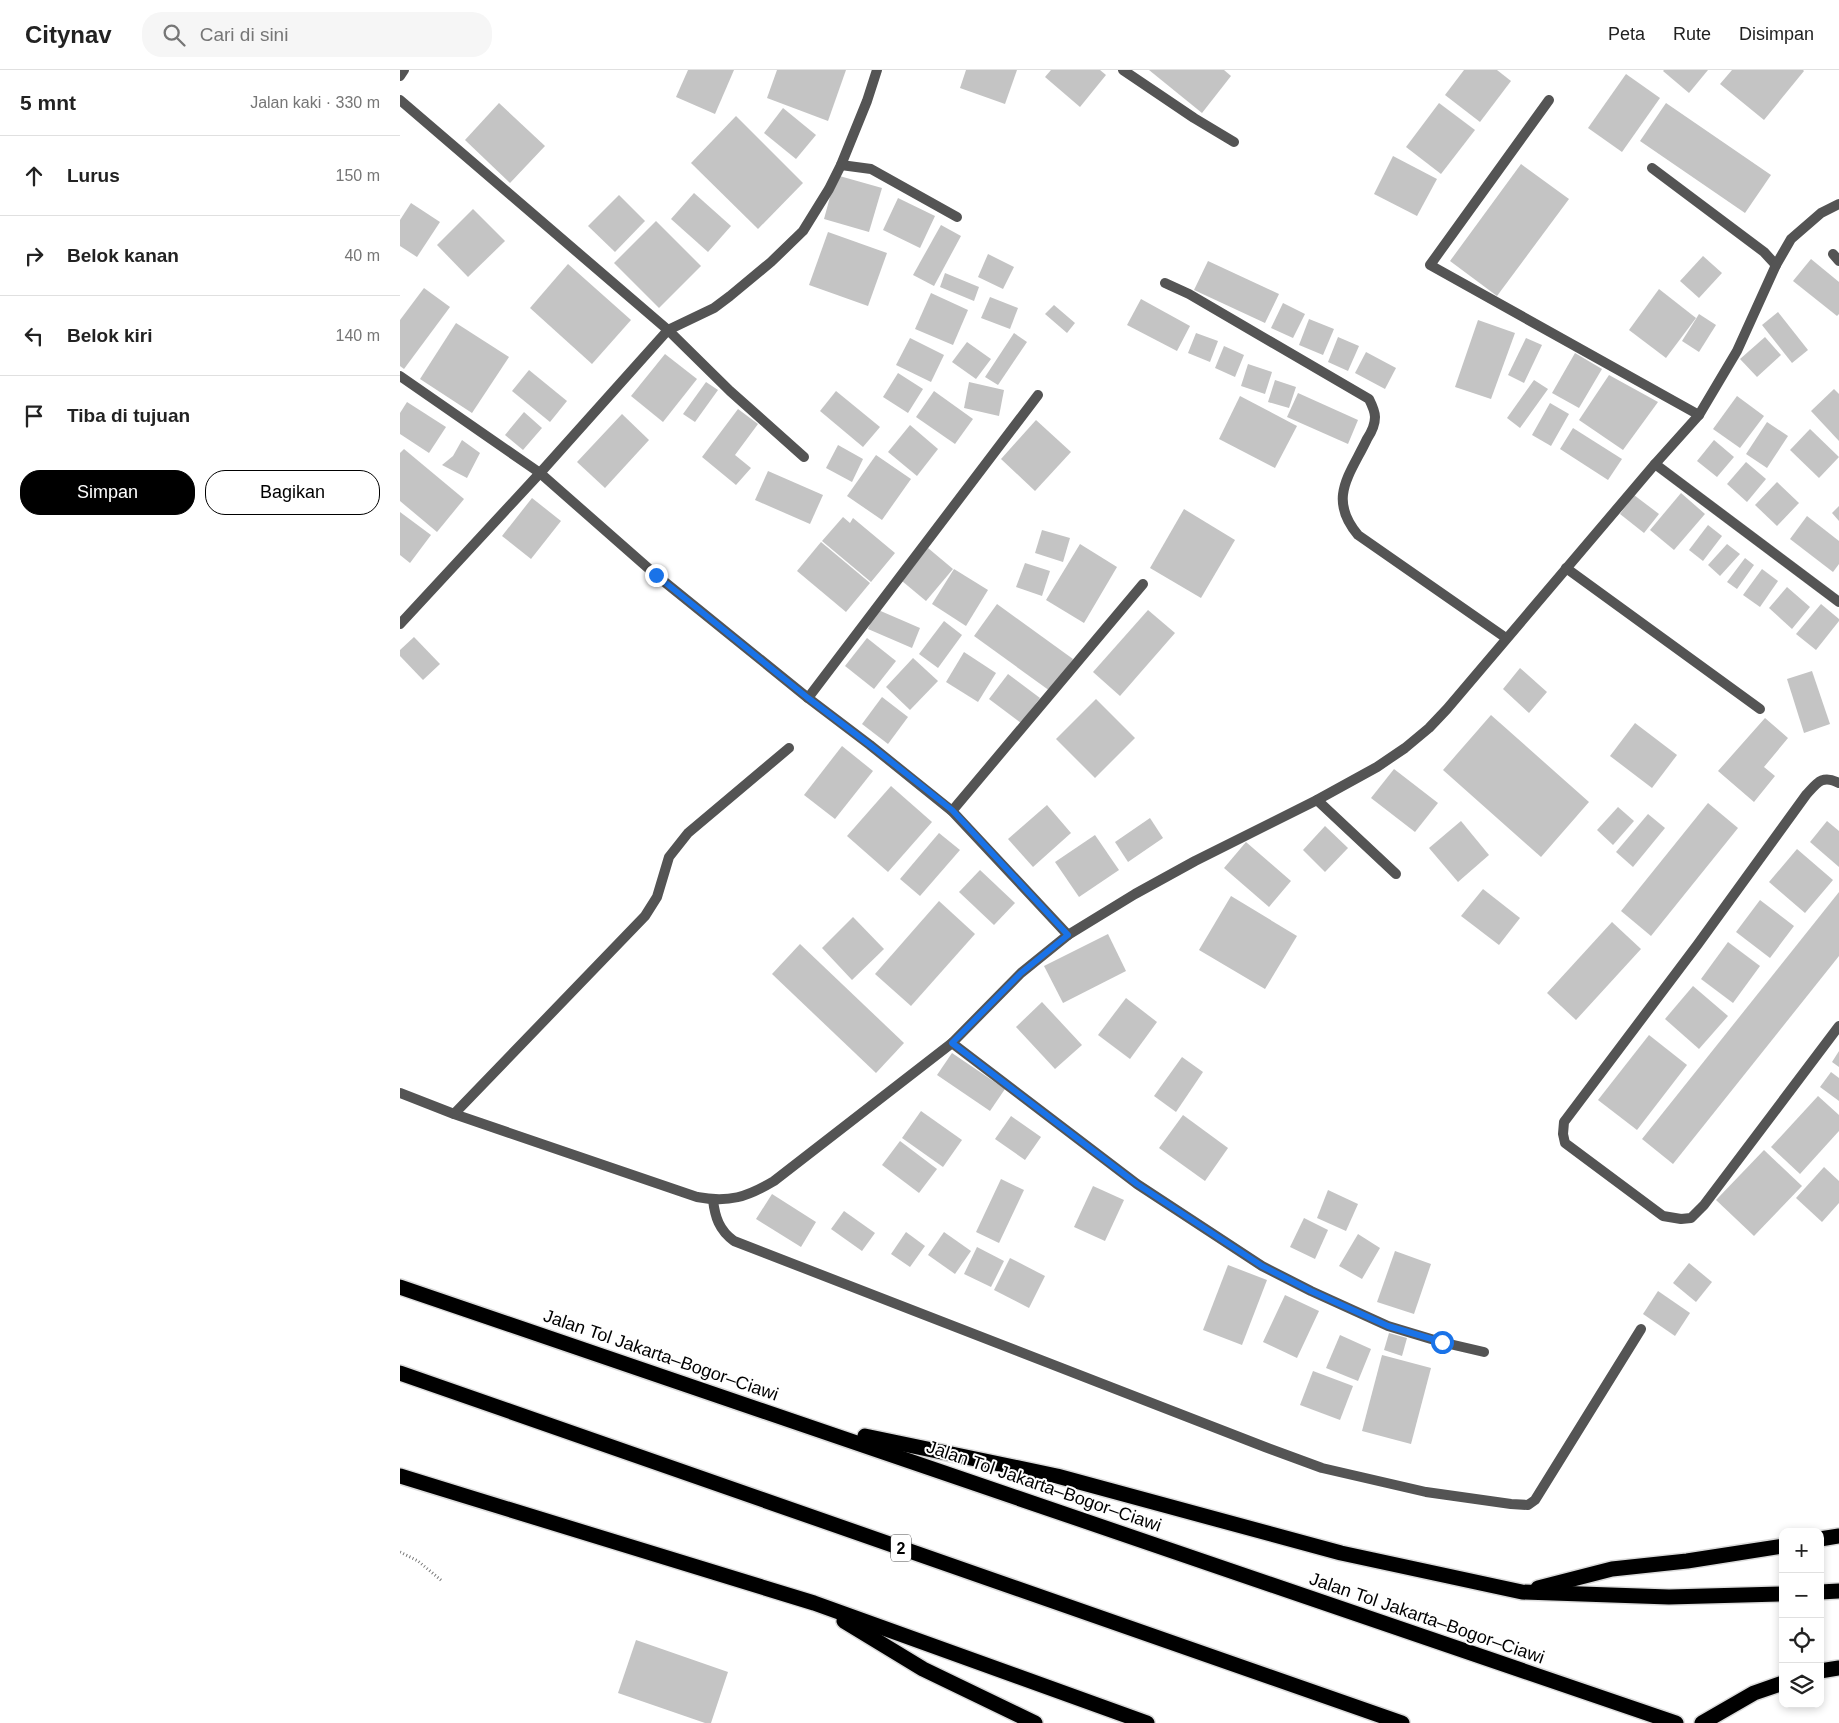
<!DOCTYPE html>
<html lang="id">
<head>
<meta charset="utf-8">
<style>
	body { margin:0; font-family:Helvetica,sans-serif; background:#f6f6f6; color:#222 }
	.controls { position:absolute; right:15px; bottom:15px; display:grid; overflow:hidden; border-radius:10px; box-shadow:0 2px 8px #0003 }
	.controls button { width:45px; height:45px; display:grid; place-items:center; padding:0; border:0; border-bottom:1px solid #e0e0e0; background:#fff; color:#222; font:25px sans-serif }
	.stop { position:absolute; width:15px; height:15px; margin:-11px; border:4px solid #1a73e8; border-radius:50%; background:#fff }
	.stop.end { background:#1a73e8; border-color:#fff; box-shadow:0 1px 5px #0008 }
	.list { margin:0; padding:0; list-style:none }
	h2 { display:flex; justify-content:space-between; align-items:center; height:65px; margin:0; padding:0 20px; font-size:21px }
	h2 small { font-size:16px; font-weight:400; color:#767676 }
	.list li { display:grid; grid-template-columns:32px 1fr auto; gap:15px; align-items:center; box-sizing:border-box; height:80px; padding:0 20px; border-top:1px solid #e0e0e0 }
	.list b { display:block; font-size:19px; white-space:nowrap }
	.list em { font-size:16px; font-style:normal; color:#767676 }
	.actions { display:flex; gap:10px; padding:15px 20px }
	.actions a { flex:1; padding:11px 0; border:1px solid #000; border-radius:20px; text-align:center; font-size:18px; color:#000 }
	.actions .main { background:#000; color:#fff }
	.icon { flex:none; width:28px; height:28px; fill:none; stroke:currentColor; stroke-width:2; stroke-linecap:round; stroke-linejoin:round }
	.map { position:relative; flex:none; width:1439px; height:1653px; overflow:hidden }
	header { display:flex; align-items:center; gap:30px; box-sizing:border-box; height:70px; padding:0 25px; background:#fff; border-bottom:1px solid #e0e0e0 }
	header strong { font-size:24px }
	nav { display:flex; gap:28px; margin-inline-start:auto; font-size:18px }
	.search { width:350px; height:45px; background:#f6f6f6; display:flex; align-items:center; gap:12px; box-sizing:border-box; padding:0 18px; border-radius:20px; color:#767676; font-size:19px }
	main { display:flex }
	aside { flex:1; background:#fff }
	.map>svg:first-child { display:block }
	.building { fill:#c4c4c4 }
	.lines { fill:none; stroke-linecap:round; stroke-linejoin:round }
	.motorway-casing { stroke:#dbdbdb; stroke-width:18 }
	.path { stroke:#767676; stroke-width:3; stroke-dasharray:1 2.5; stroke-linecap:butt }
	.service { stroke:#545454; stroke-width:10 }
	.minor { stroke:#545454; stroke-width:10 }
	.motorway { stroke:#000; stroke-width:15 }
	.route { stroke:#1a73e8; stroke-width:6 }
	.labels { text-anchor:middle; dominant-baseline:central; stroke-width:4; stroke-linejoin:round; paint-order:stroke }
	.shield { fill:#fff; stroke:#4c4c4c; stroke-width:1 }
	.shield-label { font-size:16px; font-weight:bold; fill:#000 }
	.street-label { font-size:18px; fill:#000; stroke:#fff }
</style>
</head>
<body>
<header>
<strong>Citynav</strong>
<div class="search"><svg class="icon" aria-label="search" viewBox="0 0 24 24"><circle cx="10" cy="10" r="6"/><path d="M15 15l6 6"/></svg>Cari di sini</div>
<nav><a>Peta</a><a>Rute</a><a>Disimpan</a></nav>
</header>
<main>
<aside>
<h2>5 mnt<small>Jalan kaki · 330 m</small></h2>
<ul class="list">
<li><svg class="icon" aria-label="ahead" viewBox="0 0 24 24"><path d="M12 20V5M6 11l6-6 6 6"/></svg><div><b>Lurus</b></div><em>150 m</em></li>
<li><svg class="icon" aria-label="right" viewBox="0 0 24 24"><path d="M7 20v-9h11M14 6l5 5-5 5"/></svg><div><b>Belok kanan</b></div><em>40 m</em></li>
<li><svg class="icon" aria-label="left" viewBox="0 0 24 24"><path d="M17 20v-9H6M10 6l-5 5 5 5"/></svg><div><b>Belok kiri</b></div><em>140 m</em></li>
<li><svg class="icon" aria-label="arrive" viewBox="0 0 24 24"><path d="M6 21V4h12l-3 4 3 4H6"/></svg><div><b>Tiba di tujuan</b></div></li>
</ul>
<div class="actions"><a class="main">Simpan</a><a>Bagikan</a></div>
</aside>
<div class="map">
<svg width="1439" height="1653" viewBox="0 0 1439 1653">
	<rect width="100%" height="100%" fill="#fff"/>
	<!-- building -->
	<g class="building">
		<path d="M288,0H334L315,44L276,27Z"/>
		<path d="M377,0H446L428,51L367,28Z"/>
		<path d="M566,0H617L605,34L560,18Z"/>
		<path d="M651,0H700L706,5L680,37L645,7Z"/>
		<path d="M749,0H824L831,6L802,43Z"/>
		<path d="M1064,0H1097L1111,11L1080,52L1045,25Z"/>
		<path d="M1264,0H1308L1289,23L1263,1Z"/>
		<path d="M1332,0H1403L1404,1L1364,50L1320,14Z"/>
		<path d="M1226,4L1260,28L1222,82L1188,58Z"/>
		<path d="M99,33L145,76L110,113L65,70Z"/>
		<path d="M1039,33L1075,60L1041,104L1006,77Z"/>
		<path d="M1266,33L1371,105L1345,143L1240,71Z"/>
		<path d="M383,38L416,65L396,89L364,63Z"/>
		<path d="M336,46L403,113L358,159L291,93Z"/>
		<path d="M993,86L1037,109L1017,146L974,124Z"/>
		<path d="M1121,94L1169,129L1097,226L1050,191Z"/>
		<path d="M436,105L482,118L469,162L424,149Z"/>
		<path d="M294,123L331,156L308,182L271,149Z"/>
		<path d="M219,125L245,151L215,182L188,156Z"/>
		<path d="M498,128L535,146L520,178L483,160Z"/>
		<path d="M11,133L40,152L17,187L0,176V150Z"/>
		<path d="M73,139L105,171L68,207L37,175Z"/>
		<path d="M256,151L301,196L259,238L214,193Z"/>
		<path d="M541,155L561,166L534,216L513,205Z"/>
		<path d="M428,162L487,183L468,236L409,215Z"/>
		<path d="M588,184L614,197L603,219L578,207Z"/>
		<path d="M1303,186L1322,203L1299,228L1280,211Z"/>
		<path d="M1411,189L1439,212V244L1437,246L1393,211Z"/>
		<path d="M808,191L879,224L865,253L794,220Z"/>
		<path d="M168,194L231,250L192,294L130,238Z"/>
		<path d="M545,203L579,217L574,231L540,217Z"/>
		<path d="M24,218L50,237L4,299L0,296V250Z"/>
		<path d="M1259,219L1296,248L1266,288L1229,260Z"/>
		<path d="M531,223L568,240L553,275L515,259Z"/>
		<path d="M590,227L618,238L610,259L581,248Z"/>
		<path d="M741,229L790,256L777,281L727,255Z"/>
		<path d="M883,233L905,244L893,268L871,258Z"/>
		<path d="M654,235L675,253L667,263L645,244Z"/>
		<path d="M1378,242L1408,280L1392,293L1362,255Z"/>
		<path d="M1299,244L1316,255L1299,282L1282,271Z"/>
		<path d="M909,249L934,259L923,285L899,275Z"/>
		<path d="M1078,250L1115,263L1091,329L1055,317Z"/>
		<path d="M56,253L109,287L72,343L20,309Z"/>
		<path d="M614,263L627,272L598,315L585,307Z"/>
		<path d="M796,263L818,271L810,292L788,283Z"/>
		<path d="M938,267L959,276L948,301L928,292Z"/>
		<path d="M1365,267L1381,285L1357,307L1340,289Z"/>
		<path d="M510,268L544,285L531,312L496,295Z"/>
		<path d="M1126,268L1142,275L1124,313L1108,305Z"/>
		<path d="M567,272L591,289L576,309L552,292Z"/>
		<path d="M824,276L844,285L835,307L815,298Z"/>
		<path d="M966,282L996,298L985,319L955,303Z"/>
		<path d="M1175,283L1202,299L1179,338L1152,323Z"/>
		<path d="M265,284L297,309L263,352L231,326Z"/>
		<path d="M848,294L872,302L865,324L841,316Z"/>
		<path d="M129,300L167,331L150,352L112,321Z"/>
		<path d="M498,303L523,319L508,343L483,327Z"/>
		<path d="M1209,305L1258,332L1223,380L1179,350Z"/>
		<path d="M875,310L896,317L889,338L868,332Z"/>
		<path d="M1134,310L1148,319L1120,358L1107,348Z"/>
		<path d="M306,312L318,320L295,352L283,344Z"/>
		<path d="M569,312L604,320L599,346L564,338Z"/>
		<path d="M1434,319L1439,324V371L1411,341Z"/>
		<path d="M436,321L480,357L463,377L420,341Z"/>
		<path d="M534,321L573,349L555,374L516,347Z"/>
		<path d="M898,323L958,350L948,374L887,347Z"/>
		<path d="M840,326L897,356L875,398L819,369Z"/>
		<path d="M1337,326L1364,346L1340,378L1313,359Z"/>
		<path d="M7,332L46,357L29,383L0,364V343Z"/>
		<path d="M1150,333L1169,344L1151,376L1132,365Z"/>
		<path d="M338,339L358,354L335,385L351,398L336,415L302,387Z"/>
		<path d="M124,342L142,358L123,380L105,365Z"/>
		<path d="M222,344L249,370L205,418L177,392Z"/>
		<path d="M636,350L671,382L635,421L601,389Z"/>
		<path d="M1367,352L1388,366L1367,398L1346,384Z"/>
		<path d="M510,355L538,379L517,406L488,382Z"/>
		<path d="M1173,358L1222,389L1208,410L1160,379Z"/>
		<path d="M1410,359L1439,387L1419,408L1390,380Z"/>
		<path d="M62,370L80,383L67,408L42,395L53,386Z"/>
		<path d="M1314,370L1334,387L1317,407L1297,391Z"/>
		<path d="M438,375L463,389L452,412L426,398Z"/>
		<path d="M4,379L64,429L37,462L0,431V383Z"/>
		<path d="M476,385L511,409L482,450L447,426Z"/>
		<path d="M1346,392L1366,409L1347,432L1327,414Z"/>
		<path d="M368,401L423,425L410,454L355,430Z"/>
		<path d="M1377,412L1399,433L1377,456L1355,435Z"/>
		<path d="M1281,423L1305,444L1274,480L1250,460Z"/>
		<path d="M1234,425L1259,444L1244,463L1220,444Z"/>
		<path d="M132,428L161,451L131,489L102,466Z"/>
		<path d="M1439,436V451L1432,443Z"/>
		<path d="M784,439L835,470L801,528L750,498Z"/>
		<path d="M0,442L31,465L10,493L0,485Z"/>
		<path d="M1407,446L1439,471V494L1433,502L1390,469Z"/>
		<path d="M443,447L450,453L453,448L495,483L471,512L422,471Z"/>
		<path d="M1308,455L1322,466L1303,491L1289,480Z"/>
		<path d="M642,460L670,468L663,492L635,483Z"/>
		<path d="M421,472L470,513L446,542L397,501Z"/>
		<path d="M680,474L717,497L684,553L646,530Z"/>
		<path d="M1327,474L1340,484L1320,506L1308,495Z"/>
		<path d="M528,478L553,499L526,531L502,511Z"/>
		<path d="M1345,488L1354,495L1337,519L1327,512Z"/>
		<path d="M625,493L650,501L642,526L616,517Z"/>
		<path d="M554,499L588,520L566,556L532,534Z"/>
		<path d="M1362,499L1378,511L1360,537L1343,525Z"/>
		<path d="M1387,517L1410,537L1392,559L1369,538Z"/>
		<path d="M597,534L673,589L650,621L574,566Z"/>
		<path d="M1421,534L1439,549V551L1416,580L1396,564Z"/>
		<path d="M476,539L520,558L512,578L468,559Z"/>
		<path d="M748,540L775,563L720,626L693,602Z"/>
		<path d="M544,551L562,565L538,598L519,584Z"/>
		<path d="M14,567L40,594L23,610L0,586V580Z"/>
		<path d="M467,568L496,591L474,619L445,596Z"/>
		<path d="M564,582L596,603L578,632L546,612Z"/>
		<path d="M513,588L538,611L510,640L486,617Z"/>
		<path d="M1120,598L1147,622L1129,643L1103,619Z"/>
		<path d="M1412,601L1430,654L1404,663L1387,609Z"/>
		<path d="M608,604L640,628L621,653L589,629Z"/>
		<path d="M482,627L508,647L488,674L462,654Z"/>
		<path d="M696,629L735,668L695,708L656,669Z"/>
		<path d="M1091,645L1189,732L1141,787L1043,700Z"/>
		<path d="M1365,648L1388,668L1364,697L1375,706L1354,732L1318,701Z"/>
		<path d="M1235,653L1277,685L1252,718L1210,686Z"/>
		<path d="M442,676L473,701L435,749L404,725Z"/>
		<path d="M994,699L1038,733L1015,762L971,728Z"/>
		<path d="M491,716L532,752L488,802L447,766Z"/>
		<path d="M1308,733L1338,758L1251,866L1221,841Z"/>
		<path d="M647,735L671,763L633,797L608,769Z"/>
		<path d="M1218,737L1234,751L1213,775L1197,760Z"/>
		<path d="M1248,744L1265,758L1233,797L1216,782Z"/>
		<path d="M750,748L763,768L728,792L715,772Z"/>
		<path d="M1061,751L1089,785L1058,812L1029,778Z"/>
		<path d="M1427,751L1439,761V797L1410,772Z"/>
		<path d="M925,756L948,778L925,802L903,780Z"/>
		<path d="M539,763L560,780L520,826L500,809Z"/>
		<path d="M695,765L719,800L679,827L655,792Z"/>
		<path d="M846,772L891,811L869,837L824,798Z"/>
		<path d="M1397,779L1433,810L1405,843L1369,812Z"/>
		<path d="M580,800L615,833L594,855L559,822Z"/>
		<path d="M1083,819L1120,848L1099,875L1061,846Z"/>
		<path d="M1439,822V886L1273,1094L1242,1069Z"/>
		<path d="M831,826L897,866L865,919L799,880Z"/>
		<path d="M1360,830L1394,856L1370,888L1336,862Z"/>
		<path d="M539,831L575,864L511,936L475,904Z"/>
		<path d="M453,847L484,879L452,910L422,878Z"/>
		<path d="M1212,852L1241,879L1176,950L1147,923Z"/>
		<path d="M708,864L726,901L663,933L644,896Z"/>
		<path d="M1328,872L1360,896L1333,933L1301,909Z"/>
		<path d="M400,874L504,973L476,1003L372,904Z"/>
		<path d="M1293,916L1328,946L1299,979L1265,949Z"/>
		<path d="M726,928L757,952L730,989L698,965Z"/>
		<path d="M642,932L682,975L655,999L616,957Z"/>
		<path d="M1249,965L1287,995L1237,1060L1198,1030Z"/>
		<path d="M1439,981V997L1432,992Z"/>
		<path d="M552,983L605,1019L590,1041L537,1005Z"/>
		<path d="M782,987L803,1002L776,1042L754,1026Z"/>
		<path d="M1431,1002L1439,1008V1031L1420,1017Z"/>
		<path d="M1418,1026L1439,1045V1061L1400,1104L1371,1077Z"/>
		<path d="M521,1041L562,1070L543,1097L502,1068Z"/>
		<path d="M783,1045L828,1078L805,1111L759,1078Z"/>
		<path d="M611,1046L641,1067L625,1090L595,1069Z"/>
		<path d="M500,1071L537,1099L519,1123L482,1095Z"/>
		<path d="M1364,1080L1402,1116L1354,1166L1316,1130Z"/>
		<path d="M1424,1097L1439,1111V1133L1422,1152L1396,1128Z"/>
		<path d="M601,1109L624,1120L599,1173L576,1162Z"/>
		<path d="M693,1116L724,1130L705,1171L674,1157Z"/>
		<path d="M928,1120L958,1134L946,1161L917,1148Z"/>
		<path d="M372,1124L416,1152L401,1177L356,1149Z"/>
		<path d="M444,1141L475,1163L462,1181L431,1159Z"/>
		<path d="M904,1148L928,1160L915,1189L890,1177Z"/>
		<path d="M506,1162L525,1176L510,1197L491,1184Z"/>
		<path d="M544,1162L571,1181L555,1204L528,1185Z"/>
		<path d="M958,1164L980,1178L962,1209L939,1196Z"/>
		<path d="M577,1177L604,1191L591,1217L564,1204Z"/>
		<path d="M995,1181L1031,1194L1014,1244L977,1232Z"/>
		<path d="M610,1188L645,1206L629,1238L594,1220Z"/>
		<path d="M1289,1193L1312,1212L1296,1232L1273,1213Z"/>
		<path d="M828,1195L867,1210L842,1275L803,1260Z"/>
		<path d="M1258,1221L1290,1243L1275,1266L1243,1244Z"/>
		<path d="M885,1225L919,1241L897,1288L863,1272Z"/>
		<path d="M989,1263L1007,1268L1002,1286L984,1280Z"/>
		<path d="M940,1265L971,1279L958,1311L926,1298Z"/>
		<path d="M982,1285L1031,1298L1011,1374L962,1361Z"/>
		<path d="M913,1301L953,1316L940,1350L900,1335Z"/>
		<path d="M236,1570L328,1602L311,1653H305L218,1623Z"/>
	</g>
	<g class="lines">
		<defs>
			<g id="motorway">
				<path d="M0,1217L1276,1653"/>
				<path d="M0,1303L1002,1653"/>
				<path d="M465,1366L657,1406L941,1483L1122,1522L1269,1527L1383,1524"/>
				<path d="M0,1406L414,1533L747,1653"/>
				<path d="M1420,1469L1439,1466"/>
				<path d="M1138,1518L1212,1499L1287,1491L1383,1476"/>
				<path d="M1420,1522L1439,1521"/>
				<path d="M444,1551L523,1599L635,1653"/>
				<path d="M1420,1601L1439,1598"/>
				<path d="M1302,1653L1354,1623L1383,1613"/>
			</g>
		</defs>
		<!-- motorway casing -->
		<use href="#motorway" class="motorway-casing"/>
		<!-- path -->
		<path class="path" d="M0,1482L18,1491L42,1511"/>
		<!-- service -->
		<path class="service" d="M1252,98L1364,182L1376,195"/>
		<!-- minor -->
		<g class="minor">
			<path d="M723,0L794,48L834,72"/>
			<path d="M0,6L4,0"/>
			<path d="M0,30L268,260L330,321L404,387"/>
			<path d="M1149,30L1030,195L1299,345"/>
			<path d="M441,95L471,99L557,147"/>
			<path d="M1433,184L1439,191"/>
			<path d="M765,213L789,224L969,329C972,335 975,341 975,347C975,354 971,363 967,369C950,405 927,428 958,465L1106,568"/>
			<path d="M0,306L140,403L256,505L408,628L470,675L552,741L668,865"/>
			<path d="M1255,394L1439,532"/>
			<path d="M1166,498L1360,639"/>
			<path d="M0,554L140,403L268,260L314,238L330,226L371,192L403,161L429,119L441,95L467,31L477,0"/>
			<path d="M408,628L638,325"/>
			<path d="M1439,713C1422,704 1417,713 1406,725L1298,874L1164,1052L1163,1064L1165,1073L1263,1146L1281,1149L1291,1148L1304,1135L1439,956"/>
			<path d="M917,730L996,804"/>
			<path d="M552,741L743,514"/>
			<path d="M552,973L737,1114L862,1196L911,1221L988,1256L1041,1272L1084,1282"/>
			<path d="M0,1023L54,1044L297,1127C329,1133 347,1127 374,1111L552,973L621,903L668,865L735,824L795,791L917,730L977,697L1005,678L1029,658L1047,639L1255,394L1299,345L1337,281L1376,195L1391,169L1421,143L1439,134"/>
			<path d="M54,1044L245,846L257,827L269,787L288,763L389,678"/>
			<path d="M313,1130C315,1147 319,1160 334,1171L865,1377L922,1398L1026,1422L1111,1434L1128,1435L1135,1430L1241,1259"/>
		</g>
		<!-- motorway -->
		<use href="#motorway" class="motorway"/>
	</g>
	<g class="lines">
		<!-- route -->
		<path class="route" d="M256,505L408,628L470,675L552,740L668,865L621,903L552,973L737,1114L862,1196L911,1221L988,1256L1042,1272"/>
	</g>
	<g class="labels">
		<!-- shield labels -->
		<rect class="shield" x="491" y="1464.5" width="20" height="27" rx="4"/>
		<g class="shield-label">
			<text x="501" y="1478">2</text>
		</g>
		<!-- street labels -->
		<g class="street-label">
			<text transform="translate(261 1285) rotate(19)">Jalan Tol Jakarta–Bogor–Ciawi</text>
			<text transform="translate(644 1416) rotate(19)">Jalan Tol Jakarta–Bogor–Ciawi</text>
			<text transform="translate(1027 1548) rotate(19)">Jalan Tol Jakarta–Bogor–Ciawi</text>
		</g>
	</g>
</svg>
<div class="controls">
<button>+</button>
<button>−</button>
<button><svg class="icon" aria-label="locate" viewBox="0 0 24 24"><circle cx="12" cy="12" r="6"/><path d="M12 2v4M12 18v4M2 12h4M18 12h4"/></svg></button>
<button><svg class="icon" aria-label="layers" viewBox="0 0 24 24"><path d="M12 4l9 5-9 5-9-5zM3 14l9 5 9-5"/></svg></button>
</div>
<div class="stop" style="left:1042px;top:1272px"></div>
<div class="stop end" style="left:256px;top:505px"></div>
</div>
</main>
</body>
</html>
